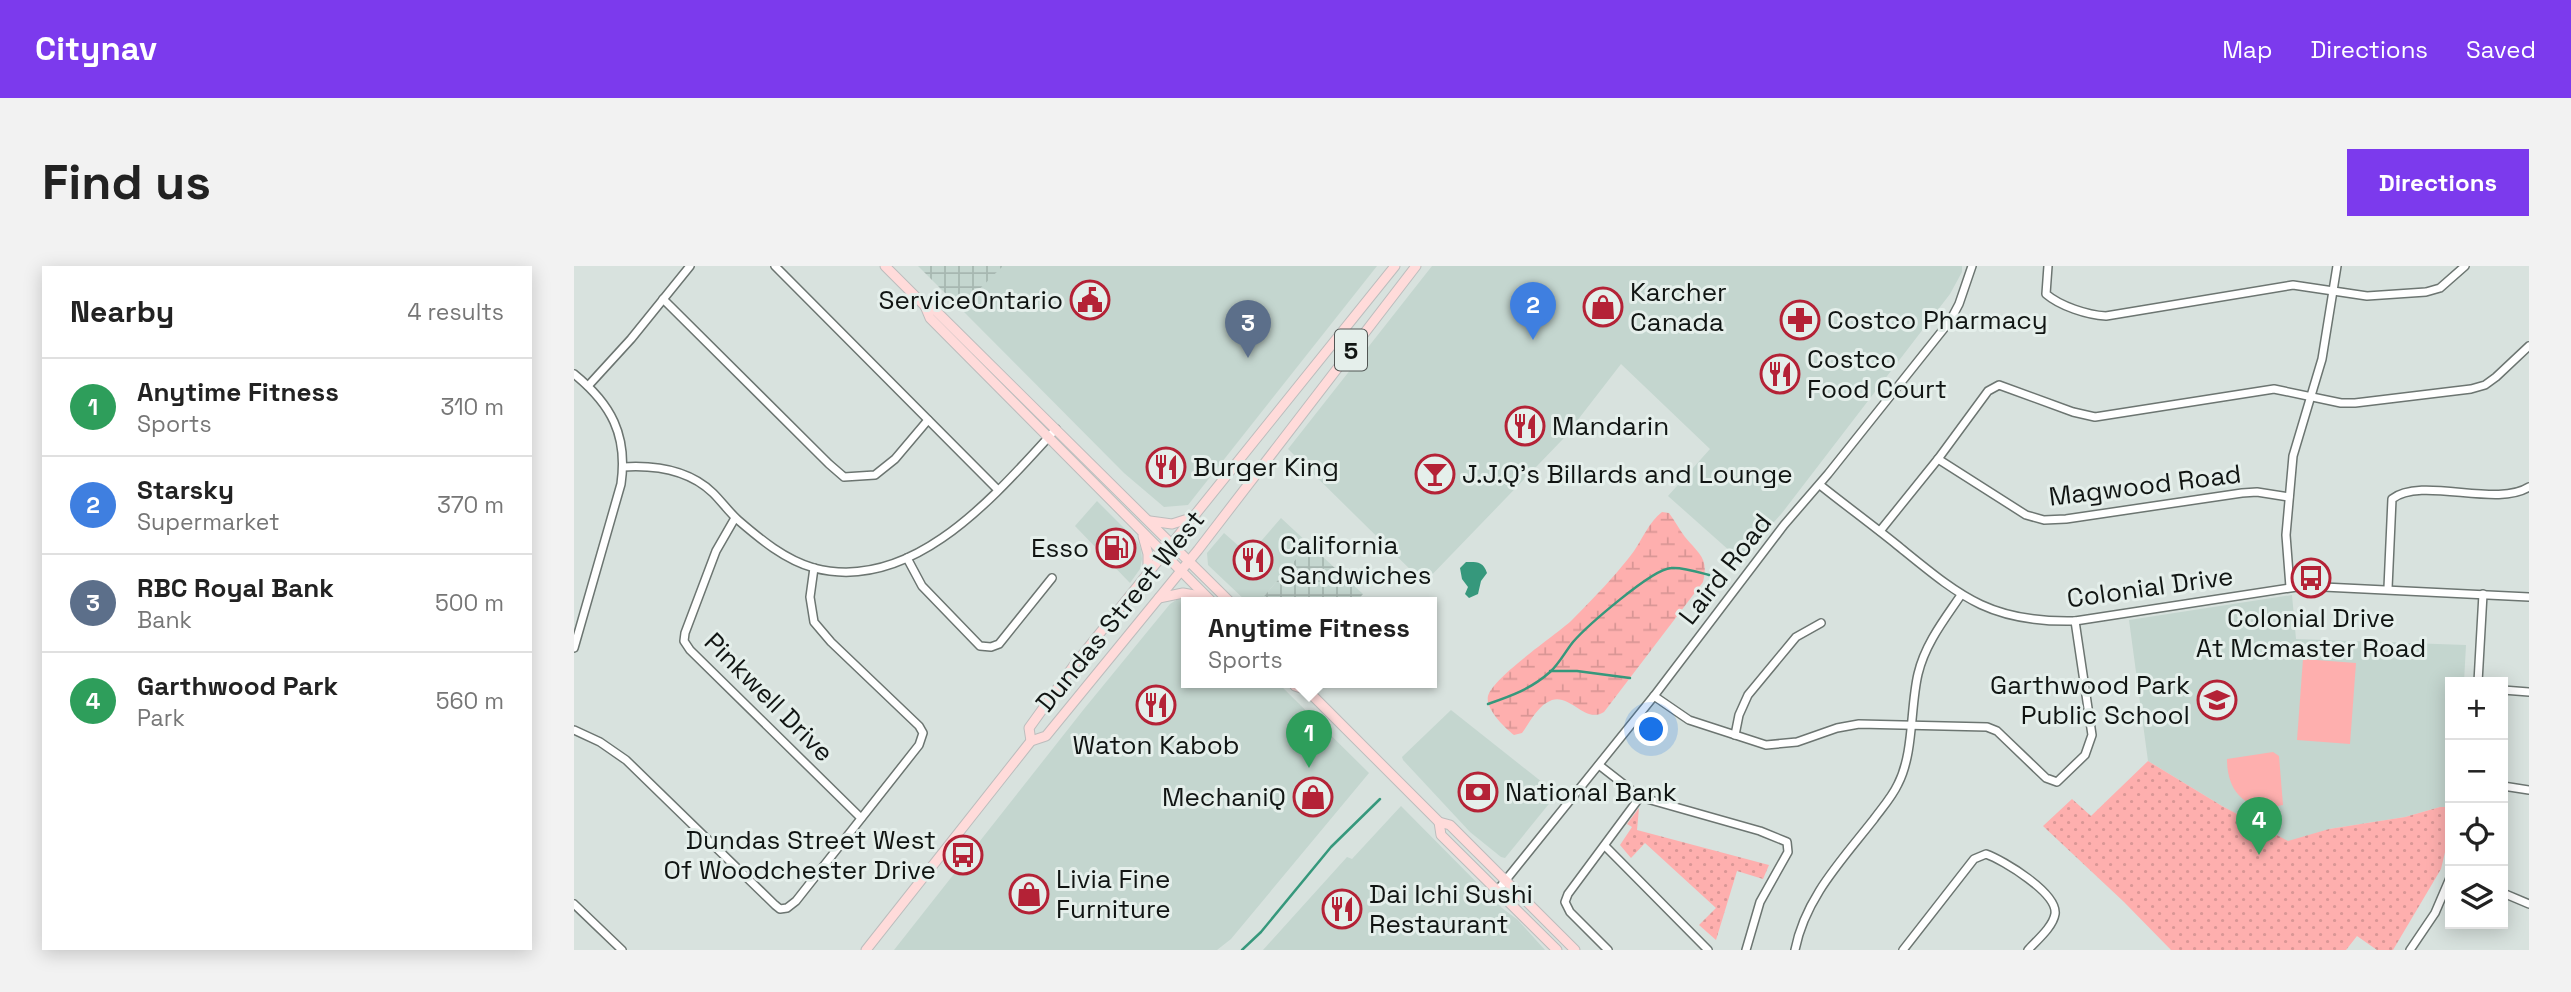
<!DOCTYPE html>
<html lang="en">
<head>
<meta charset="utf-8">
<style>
	body { margin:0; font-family:"Space Grotesk",sans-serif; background:#f2f2f2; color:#222 }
	.controls { position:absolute; right:21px; bottom:21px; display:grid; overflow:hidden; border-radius:0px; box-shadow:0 4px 18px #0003 }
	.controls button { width:63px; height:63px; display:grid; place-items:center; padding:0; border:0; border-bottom:2px solid #e0e0e0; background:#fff; color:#222; font:35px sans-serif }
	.you { position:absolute; left:1078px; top:464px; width:24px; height:24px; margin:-18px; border:5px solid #fff; border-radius:50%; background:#1a73e8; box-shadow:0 0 0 10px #1a73e833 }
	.badge { display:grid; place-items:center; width:46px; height:46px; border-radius:50%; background:#7c3aed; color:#fff; font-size:23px; font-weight:700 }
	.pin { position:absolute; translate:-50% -58px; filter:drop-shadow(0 2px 4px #0008) }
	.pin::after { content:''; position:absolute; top:37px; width:24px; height:21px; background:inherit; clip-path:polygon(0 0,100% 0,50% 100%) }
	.popup { position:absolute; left:607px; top:331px; width:256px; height:91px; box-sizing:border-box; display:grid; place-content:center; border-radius:0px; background:#fff; filter:drop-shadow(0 2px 5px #0005); font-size:23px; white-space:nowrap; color:#767676 }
	.popup b { font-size:26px; color:#222 }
	.popup::after { content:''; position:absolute; left:50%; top:100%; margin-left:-14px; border:14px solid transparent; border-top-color:#fff }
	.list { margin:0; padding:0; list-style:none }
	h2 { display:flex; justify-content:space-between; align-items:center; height:91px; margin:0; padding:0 28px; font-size:30px }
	h2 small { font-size:23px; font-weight:400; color:#767676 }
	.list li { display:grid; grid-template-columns:46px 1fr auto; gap:21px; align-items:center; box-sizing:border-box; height:98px; padding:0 28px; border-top:2px solid #e0e0e0 }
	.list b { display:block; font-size:26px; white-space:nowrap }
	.list p { margin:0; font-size:23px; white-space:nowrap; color:#767676 }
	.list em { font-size:23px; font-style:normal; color:#767676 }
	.icon { flex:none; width:38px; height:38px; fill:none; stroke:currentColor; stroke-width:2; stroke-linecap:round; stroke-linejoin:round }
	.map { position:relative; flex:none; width:1955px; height:684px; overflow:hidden; border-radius:0px }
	header { display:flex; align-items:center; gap:42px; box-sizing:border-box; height:98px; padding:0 35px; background:#7c3aed; color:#fff }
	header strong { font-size:33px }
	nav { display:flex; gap:38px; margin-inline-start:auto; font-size:24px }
	.intro { display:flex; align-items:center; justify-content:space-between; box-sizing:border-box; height:168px; padding:0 42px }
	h1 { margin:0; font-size:49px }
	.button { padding:18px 32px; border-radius:0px; background:#7c3aed; color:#fff; font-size:24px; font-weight:700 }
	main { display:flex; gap:42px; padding:0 42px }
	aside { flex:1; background:#fff; border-radius:0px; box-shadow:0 4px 18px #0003 }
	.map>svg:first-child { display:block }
	.built { fill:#c4d6cf }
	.industrial { fill:url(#industrial-grid) }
	.grass { fill:#feafae }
	.wetland { fill:url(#wetland-marsh) }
	.park { fill:url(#park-dots) }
	.water { fill:#36987c }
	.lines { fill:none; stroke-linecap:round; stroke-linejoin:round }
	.stream { stroke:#36987c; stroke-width:2.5 }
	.minor-casing { stroke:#6c7571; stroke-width:10 }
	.major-casing { stroke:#bcbdbd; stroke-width:11 }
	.minor { stroke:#fff; stroke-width:7 }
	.major { stroke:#ffdbda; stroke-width:9 }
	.labels { text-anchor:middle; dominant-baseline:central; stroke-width:6; stroke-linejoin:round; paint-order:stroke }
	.shield { fill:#e5efeb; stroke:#515654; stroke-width:2 }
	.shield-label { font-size:24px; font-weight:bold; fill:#111513 }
	.poi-label { font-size:26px; fill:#111513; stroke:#e5efeb; text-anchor:start }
	.street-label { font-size:26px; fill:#111513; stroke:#e5efeb }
</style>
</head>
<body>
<header>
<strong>Citynav</strong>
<nav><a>Map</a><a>Directions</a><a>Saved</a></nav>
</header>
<div class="intro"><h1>Find us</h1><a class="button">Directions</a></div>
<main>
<aside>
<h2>Nearby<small>4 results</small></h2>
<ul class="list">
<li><span class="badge" style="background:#2e9e5b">1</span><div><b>Anytime Fitness</b><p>Sports</p></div><em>310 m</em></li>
<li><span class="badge" style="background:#3f7fe0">2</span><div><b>Starsky</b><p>Supermarket</p></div><em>370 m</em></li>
<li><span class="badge" style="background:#5c6f8a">3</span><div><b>RBC Royal Bank</b><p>Bank</p></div><em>500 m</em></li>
<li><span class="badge" style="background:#2e9e5b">4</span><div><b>Garthwood Park</b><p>Park</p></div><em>560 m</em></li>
</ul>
</aside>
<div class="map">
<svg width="1955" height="684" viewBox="0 0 1955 684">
	<defs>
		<pattern id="industrial-grid" width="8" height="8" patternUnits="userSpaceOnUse" patternTransform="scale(1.75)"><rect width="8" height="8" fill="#c4d6cf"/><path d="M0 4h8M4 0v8" fill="none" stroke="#a7b7b1"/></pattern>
		<pattern id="wetland-marsh" width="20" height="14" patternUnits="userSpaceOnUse" patternTransform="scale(1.75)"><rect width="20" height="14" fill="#feafae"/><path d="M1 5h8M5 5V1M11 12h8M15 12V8" fill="none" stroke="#d99695"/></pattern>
		<pattern id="park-dots" width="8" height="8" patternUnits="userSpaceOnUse" patternTransform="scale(1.75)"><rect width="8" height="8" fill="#feafae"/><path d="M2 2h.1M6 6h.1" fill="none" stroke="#d99695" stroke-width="1.8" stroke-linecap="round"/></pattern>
	</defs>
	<rect width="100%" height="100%" fill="#d8e2de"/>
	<!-- built -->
	<g class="built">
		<path d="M428,0H803L614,239L590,241L550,207L386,42Z"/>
		<path d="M858,0H1388V6L1376,28L1208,247L1166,294L1094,230L1136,183L1047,98L989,173L850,317L714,183Z"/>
		<path d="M523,235L564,276L567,283L568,293L566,303L556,317L501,260Z"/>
		<path d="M707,252L735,278L685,336H673L634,299L633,287L650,267L675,289Z"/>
		<path d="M1718,329L1722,373L1892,379L1890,416H1876V541H1866L1831,551L1755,563L1714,576L1648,540L1574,495L1555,354Z"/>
		<path d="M604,333H611L618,336H612V416H703L795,507L657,673L643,684H320L510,443L596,338Z"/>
		<path d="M877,444L983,528L931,592L927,591L896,566L829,494L828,491Z"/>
		<path d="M827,540L928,642L944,654L971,684H689L773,591L778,593Z"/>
	</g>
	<!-- industrial -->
	<g class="industrial">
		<path d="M344,0H429L386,42Z"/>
		<path d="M735,278L789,328L782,336H685Z"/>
	</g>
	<!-- grass -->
	<g class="grass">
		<path d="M1729,393L1782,397L1776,478L1723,474Z"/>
		<path d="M1699,486L1705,490L1709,539C1675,547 1653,529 1653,493Z"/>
	</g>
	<!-- wetland -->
	<path class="wetland" d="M1088,246L1095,247C1101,255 1105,263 1111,271C1125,288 1135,292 1129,316L1030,446C1011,458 997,428 978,434C964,439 956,456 948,467L940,469C931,462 911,443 914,430C920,410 981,370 998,354C1016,336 1045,306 1060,285C1069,272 1075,256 1088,246Z"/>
	<!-- park -->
	<g class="park">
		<path d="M1574,495L1648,540L1714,575L1755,563L1831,551L1866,541H1876V565L1867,603L1819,684H1803L1783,670L1772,684H1597L1550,636L1469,560L1498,533L1517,550Z"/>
		<path d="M1065,542L1063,564L1195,599L1189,613L1163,605L1142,674L1125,659L1142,642L1071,577L1057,592L1046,579L1058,561L1053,558Z"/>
	</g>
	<!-- water -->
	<path class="water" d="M892,296C903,296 909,295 913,307L907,315L904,328L895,332L891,328L894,321L888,313L886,302Z"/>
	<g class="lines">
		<!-- stream -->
		<g class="stream">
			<path d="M976,405H1003L1056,412"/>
			<path d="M914,438C937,430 957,423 976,406C985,398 991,386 999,376C1013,360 1078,303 1097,302C1109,301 1124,306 1135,309"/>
			<path d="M668,684L687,666L757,581L806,533"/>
		</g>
		<defs>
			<g id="minor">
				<path d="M201,0L424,224"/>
				<path d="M1474,0L1472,28C1486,40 1513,49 1532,50L1719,19L1793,30L1852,26L1866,22L1891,0"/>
				<path d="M89,33L255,198L270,211L301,209L321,193L354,154"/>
				<path d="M0,108C37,138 54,169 47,218L0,382"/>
				<path d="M14,120L57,73L116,0"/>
				<path d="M1364,193L1452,249L1470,254L1492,253L1668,227L1683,226L1715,231"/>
				<path d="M49,201C81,199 115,204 139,227C148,236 155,246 164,254C186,273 211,294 240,302C340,328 423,227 482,163"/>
				<path d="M1246,219C1271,239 1297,258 1323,279C1386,330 1415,357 1501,355L1729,320L1955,331"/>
				<path d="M161,252L142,285L111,367L110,375L116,384L287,552"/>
				<path d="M1306,265L1364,193L1414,125L1425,119L1499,146L1521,151L1700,123L1767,137H1781L1897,123L1911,119L1922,111L1955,80"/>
				<path d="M333,292L348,320L406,380L417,381L425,378L478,312"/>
				<path d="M1716,321L1712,269L1719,190L1748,93L1763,0"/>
				<path d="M1814,322L1818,233C1847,210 1923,242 1955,221"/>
				<path d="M1904,416L1909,328"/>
				<path d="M1929,424L1955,426"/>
				<path d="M1080,430L1115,454L1192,479L1223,476L1263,462L1285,458L1413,461L1423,465L1472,512L1483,516L1511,489L1518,469L1501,355"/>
				<path d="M0,464L26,476L52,494L201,639L206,643L213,642L222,635L345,479L349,467L345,460L257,376L240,356L236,331L240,302"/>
				<path d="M1161,469L1165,449L1174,429L1222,371L1247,357"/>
				<path d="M1025,499L1066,531L1186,565L1213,576L1214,586L1186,636L1172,684"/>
				<path d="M1929,520L1955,524"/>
				<path d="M1031,580L1134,684"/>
				<path d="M923,625L1080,430L1210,259L1254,208L1376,55L1385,38L1398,0"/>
				<path d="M1929,627L1955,638"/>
				<path d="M0,638L48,684"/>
				<path d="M1034,684L996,646L991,636L994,628L1066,531"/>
				<path d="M1221,684C1231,632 1268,594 1300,553C1308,542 1318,531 1324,518C1340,487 1336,442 1344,408C1351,378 1370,354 1387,329"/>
				<path d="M1329,684L1400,593L1412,588C1429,594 1484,627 1481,648C1479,661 1462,675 1454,684"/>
				<path d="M1836,684L1861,647L1876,612"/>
			</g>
			<g id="major">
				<path d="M311,0L351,40L356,52L638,336"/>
				<path d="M351,40L362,45L656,336"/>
				<path d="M576,255L598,258L620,251"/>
				<path d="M569,270L574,288V307"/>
				<path d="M585,332L609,327L632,331"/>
				<path d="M718,416L721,420L733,424L865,556L876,559L1001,684"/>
				<path d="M457,475L455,462L501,398L821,0"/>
				<path d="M865,556L867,569L983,684"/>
				<path d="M292,684L457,475L472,470L624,284L842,0"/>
			</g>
		</defs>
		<!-- minor casing -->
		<use href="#minor" class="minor-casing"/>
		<!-- major casing -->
		<use href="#major" class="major-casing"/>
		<!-- minor -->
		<use href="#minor" class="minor"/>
		<!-- major -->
		<use href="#major" class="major"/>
	</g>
	<!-- icons -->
	<defs>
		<symbol id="civic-ring" viewBox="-11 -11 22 22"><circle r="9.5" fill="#e5efeb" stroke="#b42236" stroke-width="1.5"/><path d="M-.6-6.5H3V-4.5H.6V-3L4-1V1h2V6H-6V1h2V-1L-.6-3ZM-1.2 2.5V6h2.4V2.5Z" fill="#b42236"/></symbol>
		<symbol id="shop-ring" viewBox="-11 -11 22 22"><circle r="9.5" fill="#e5efeb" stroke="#b42236" stroke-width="1.5"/><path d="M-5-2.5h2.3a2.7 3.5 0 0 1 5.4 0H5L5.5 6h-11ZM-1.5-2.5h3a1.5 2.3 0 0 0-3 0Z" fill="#b42236"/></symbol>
		<symbol id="pharmacy-ring" viewBox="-11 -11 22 22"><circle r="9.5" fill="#e5efeb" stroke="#b42236" stroke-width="1.5"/><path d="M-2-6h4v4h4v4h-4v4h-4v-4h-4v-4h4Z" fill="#b42236"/></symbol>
		<symbol id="restaurant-ring" viewBox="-11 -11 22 22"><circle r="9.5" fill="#e5efeb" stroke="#b42236" stroke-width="1.5"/><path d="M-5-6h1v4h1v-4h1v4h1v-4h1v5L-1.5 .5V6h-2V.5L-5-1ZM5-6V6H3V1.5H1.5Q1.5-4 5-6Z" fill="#b42236"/></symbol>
		<symbol id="bar-ring" viewBox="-11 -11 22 22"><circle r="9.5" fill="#e5efeb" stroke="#b42236" stroke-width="1.5"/><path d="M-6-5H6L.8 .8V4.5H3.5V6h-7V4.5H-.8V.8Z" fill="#b42236"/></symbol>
		<symbol id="fuel-ring" viewBox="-11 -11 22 22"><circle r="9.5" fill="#e5efeb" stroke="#b42236" stroke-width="1.5"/><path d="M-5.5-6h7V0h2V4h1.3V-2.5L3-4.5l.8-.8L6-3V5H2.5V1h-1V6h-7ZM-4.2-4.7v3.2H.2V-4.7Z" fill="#b42236"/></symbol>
		<symbol id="bus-ring" viewBox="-11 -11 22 22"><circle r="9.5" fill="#e5efeb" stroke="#b42236" stroke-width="1.5"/><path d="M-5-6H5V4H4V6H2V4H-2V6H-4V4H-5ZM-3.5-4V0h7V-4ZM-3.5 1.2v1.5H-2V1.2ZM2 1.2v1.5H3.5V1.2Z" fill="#b42236"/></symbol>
		<symbol id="school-ring" viewBox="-11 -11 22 22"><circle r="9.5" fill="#e5efeb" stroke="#b42236" stroke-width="1.5"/><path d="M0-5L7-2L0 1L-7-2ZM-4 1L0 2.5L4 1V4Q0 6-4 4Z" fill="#b42236"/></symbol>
		<symbol id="bank-ring" viewBox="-11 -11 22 22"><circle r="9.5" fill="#e5efeb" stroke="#b42236" stroke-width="1.5"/><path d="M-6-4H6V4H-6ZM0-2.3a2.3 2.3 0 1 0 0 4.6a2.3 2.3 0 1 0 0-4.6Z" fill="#b42236"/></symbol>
	</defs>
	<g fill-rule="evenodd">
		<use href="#civic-ring" x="494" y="12" width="44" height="44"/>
		<use href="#shop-ring" x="1007" y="19" width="44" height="44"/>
		<use href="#pharmacy-ring" x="1204" y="32" width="44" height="44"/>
		<use href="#restaurant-ring" x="1184" y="86" width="44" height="44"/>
		<use href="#restaurant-ring" x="929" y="138" width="44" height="44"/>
		<use href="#restaurant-ring" x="570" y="179" width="44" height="44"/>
		<use href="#bar-ring" x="839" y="186" width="44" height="44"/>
		<use href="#fuel-ring" x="520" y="260" width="44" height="44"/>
		<use href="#restaurant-ring" x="657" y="272" width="44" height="44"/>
		<use href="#bus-ring" x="1715" y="290" width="44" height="44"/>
		<use href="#school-ring" x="1621" y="412" width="44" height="44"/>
		<use href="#restaurant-ring" x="560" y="417" width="44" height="44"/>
		<use href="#bank-ring" x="882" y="504" width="44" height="44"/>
		<use href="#shop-ring" x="717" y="509" width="44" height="44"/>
		<use href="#bus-ring" x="367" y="567" width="44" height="44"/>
		<use href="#shop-ring" x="433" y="606" width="44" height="44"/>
		<use href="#restaurant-ring" x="746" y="621" width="44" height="44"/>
	</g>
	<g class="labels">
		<!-- shield labels -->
		<rect class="shield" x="761" y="63.5" width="32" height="41" rx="5"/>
		<g class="shield-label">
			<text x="777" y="84">5</text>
		</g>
		<!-- poi labels -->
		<g class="poi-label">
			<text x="1056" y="26">Karcher<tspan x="1056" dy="30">Canada</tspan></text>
			<text x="489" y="34" text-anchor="end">ServiceOntario</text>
			<text x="1253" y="54">Costco Pharmacy</text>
			<text x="1233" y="93">Costco<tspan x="1233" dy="30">Food Court</tspan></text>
			<text x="978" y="160">Mandarin</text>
			<text x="619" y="201">Burger King</text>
			<text x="888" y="208">J.J.Q's Billards and Lounge</text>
			<text x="706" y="279">California<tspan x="706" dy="30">Sandwiches</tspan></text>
			<text x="515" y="282" text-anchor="end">Esso</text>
			<text x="1737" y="352" text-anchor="middle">Colonial Drive<tspan x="1737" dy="30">At Mcmaster Road</tspan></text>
			<text x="1616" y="419" text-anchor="end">Garthwood Park<tspan x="1616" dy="30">Public School</tspan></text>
			<text x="582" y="479" text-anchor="middle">Waton Kabob</text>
			<text x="931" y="526">National Bank</text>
			<text x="712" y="531" text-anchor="end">MechaniQ</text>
			<text x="362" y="574" text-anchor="end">Dundas Street West<tspan x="362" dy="30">Of Woodchester Drive</tspan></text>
			<text x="482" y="613">Livia Fine<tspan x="482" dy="30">Furniture</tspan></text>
			<text x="795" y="628">Dai Ichi Sushi<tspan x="795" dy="30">Restaurant</tspan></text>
		</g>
		<!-- street labels -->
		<g class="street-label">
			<text transform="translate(1571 219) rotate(-7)">Magwood Road</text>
			<text transform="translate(1151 303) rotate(-52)">Laird Road</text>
			<text transform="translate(1576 321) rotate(-8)">Colonial Drive</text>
			<text transform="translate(546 345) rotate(-51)">Dundas Street West</text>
			<text transform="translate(195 431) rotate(45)">Pinkwell Drive</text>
		</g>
	</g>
</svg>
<div class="controls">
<button>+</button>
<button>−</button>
<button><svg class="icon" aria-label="locate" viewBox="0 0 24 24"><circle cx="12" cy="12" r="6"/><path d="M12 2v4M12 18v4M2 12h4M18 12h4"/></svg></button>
<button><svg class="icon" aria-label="layers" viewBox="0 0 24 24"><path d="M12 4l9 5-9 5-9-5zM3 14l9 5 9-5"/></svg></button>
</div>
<div class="you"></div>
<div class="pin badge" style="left:735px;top:502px;background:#2e9e5b">1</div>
<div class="popup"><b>Anytime Fitness</b>Sports</div>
<div class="pin badge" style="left:959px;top:74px;background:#3f7fe0">2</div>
<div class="pin badge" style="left:674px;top:92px;background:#5c6f8a">3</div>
<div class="pin badge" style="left:1685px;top:589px;background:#2e9e5b">4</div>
</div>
</main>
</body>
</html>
